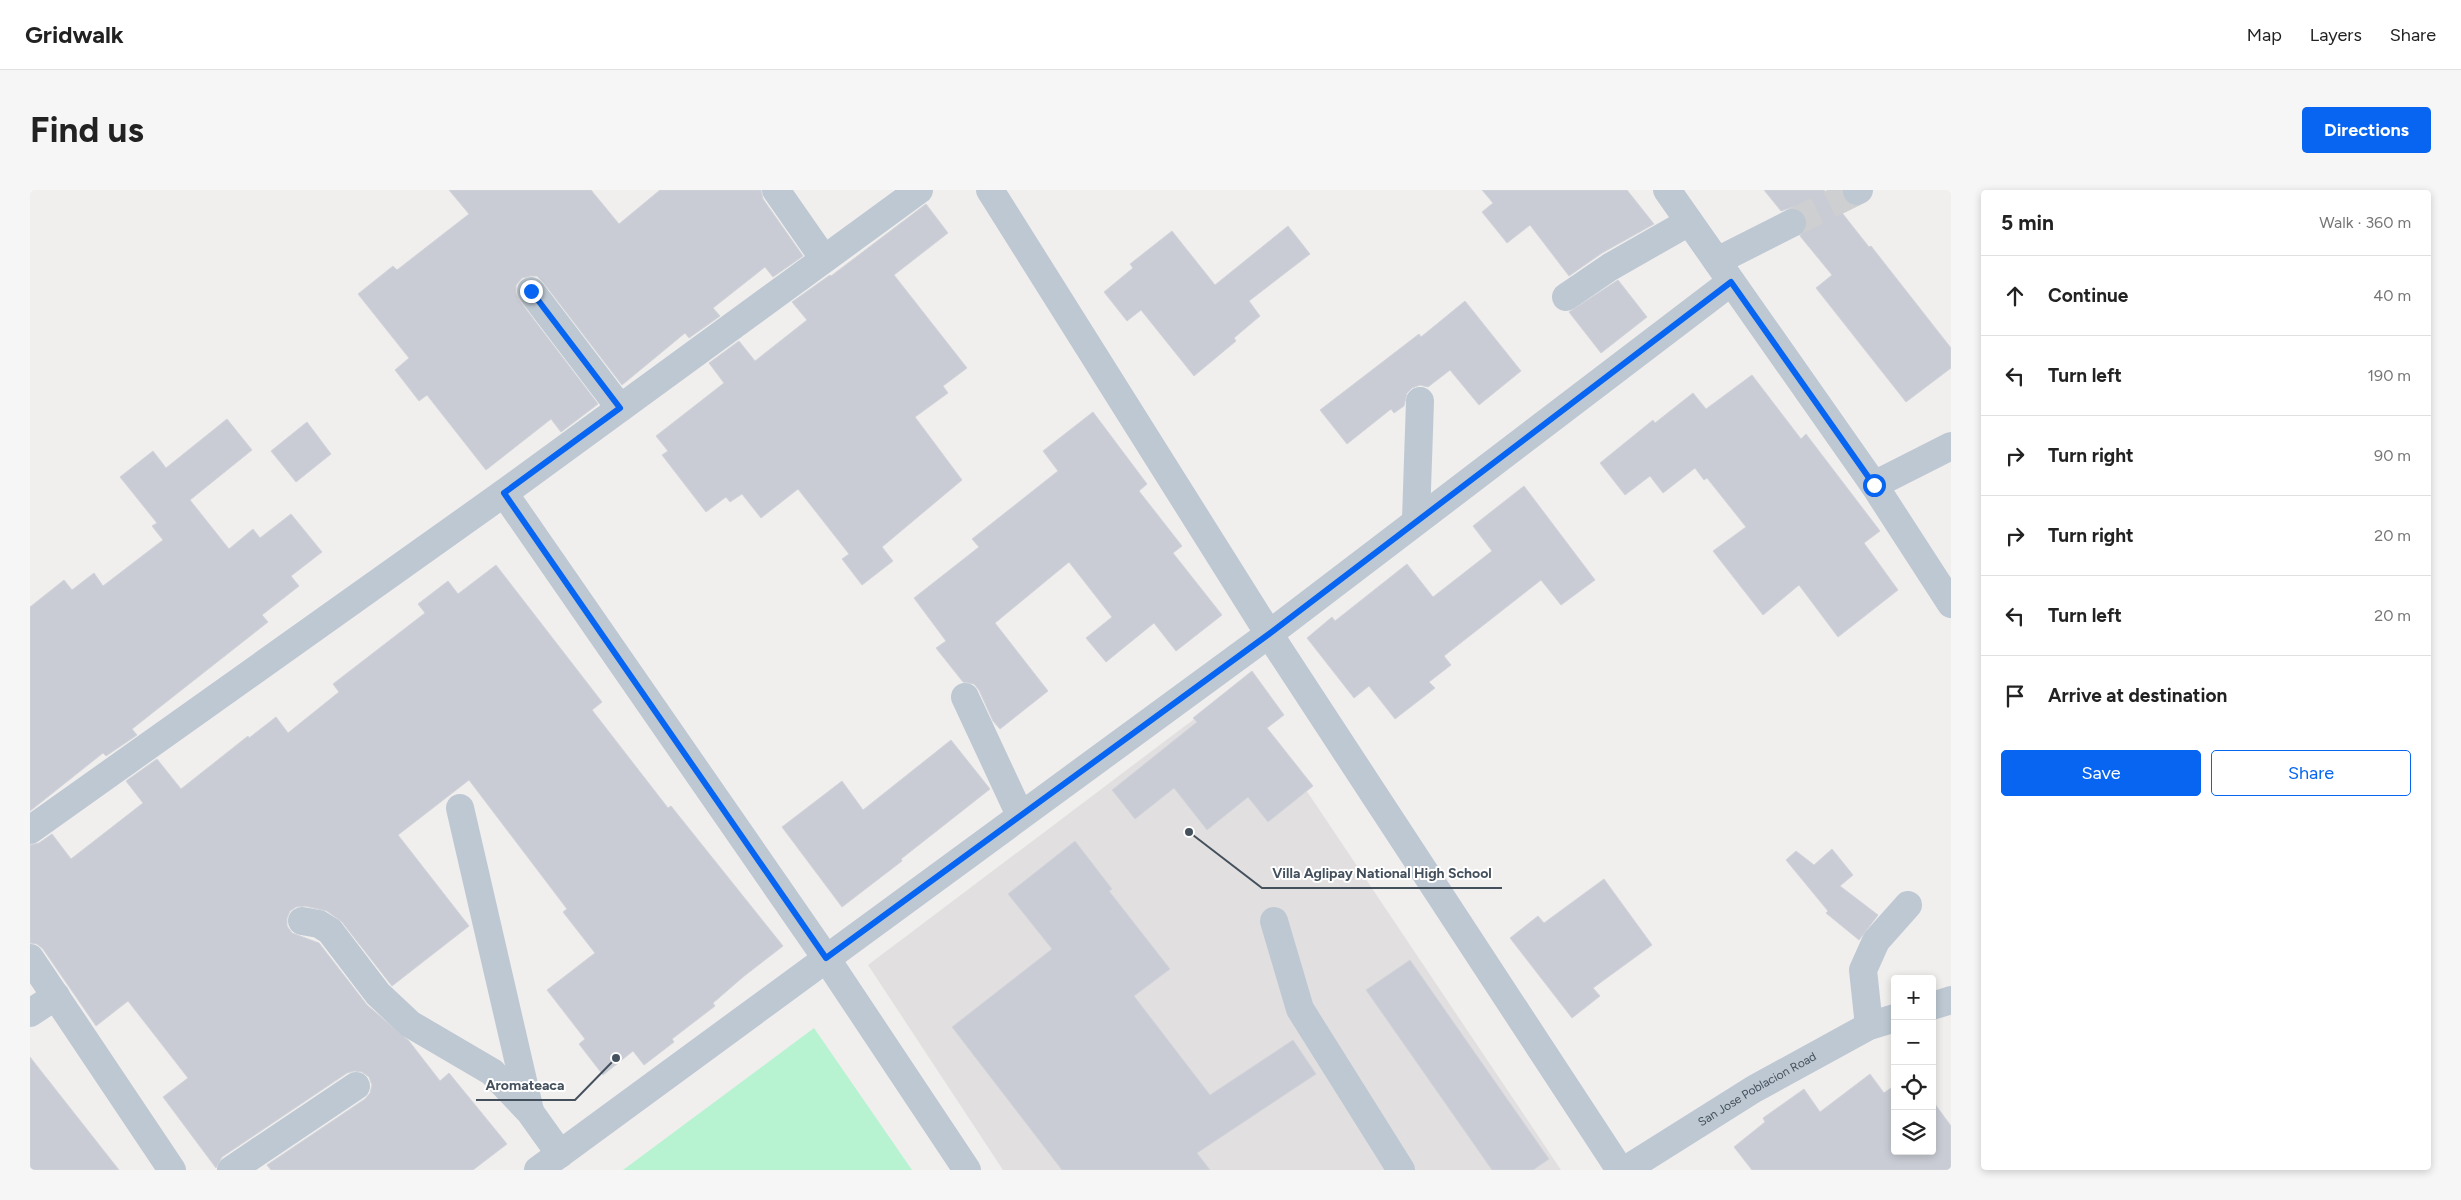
<!DOCTYPE html>
<html lang="en">
<head>
<meta charset="utf-8">
<style>
	body { margin:0; font-family:Figtree,sans-serif; background:#f6f6f6; color:#222 }
	.controls { position:absolute; right:15px; bottom:15px; display:grid; overflow:hidden; border-radius:5px; box-shadow:0 2px 8px #0003 }
	.controls button { width:45px; height:45px; display:grid; place-items:center; padding:0; border:0; border-bottom:1px solid #e0e0e0; background:#fff; color:#222; font:25px sans-serif }
	.stop { position:absolute; width:15px; height:15px; margin:-11px; border:4px solid #0765f1; border-radius:50%; background:#fff }
	.stop.end { background:#0765f1; border-color:#fff; box-shadow:0 1px 5px #0008 }
	.list { margin:0; padding:0; list-style:none }
	h2 { display:flex; justify-content:space-between; align-items:center; height:65px; margin:0; padding:0 20px; font-size:21px }
	h2 small { font-size:16px; font-weight:400; color:#767676 }
	.list li { display:grid; grid-template-columns:32px 1fr auto; gap:15px; align-items:center; box-sizing:border-box; height:80px; padding:0 20px; border-top:1px solid #e0e0e0 }
	.list b { display:block; font-size:19px; white-space:nowrap }
	.list em { font-size:16px; font-style:normal; color:#767676 }
	.actions { display:flex; gap:10px; padding:15px 20px }
	.actions a { flex:1; padding:11px 0; border:1px solid #0765f1; border-radius:5px; text-align:center; font-size:18px; color:#0765f1 }
	.actions .main { background:#0765f1; color:#fff }
	.icon { flex:none; width:28px; height:28px; fill:none; stroke:currentColor; stroke-width:2; stroke-linecap:round; stroke-linejoin:round }
	.map { position:relative; flex:none; width:1921px; height:980px; overflow:hidden; border-radius:5px }
	header { display:flex; align-items:center; gap:30px; box-sizing:border-box; height:70px; padding:0 25px; background:#fff; border-bottom:1px solid #e0e0e0 }
	header strong { font-size:24px }
	nav { display:flex; gap:28px; margin-inline-start:auto; font-size:18px }
	.intro { display:flex; align-items:center; justify-content:space-between; box-sizing:border-box; height:120px; padding:0 30px }
	h1 { margin:0; font-size:35px }
	.button { padding:12px 22px; border-radius:5px; background:#0765f1; color:#fff; font-size:18px; font-weight:700 }
	main { display:flex; gap:30px; padding:0 30px }
	aside { flex:1; background:#fff; border-radius:5px; box-shadow:0 2px 8px #0003 }
	.map>svg:first-child { display:block }
	.education { fill:#e2dfe0 }
	.green { fill:#b7f3d1 }
	.building { fill:#c9ccd4; stroke:#d1d4da }
	.lines { fill:none; stroke-linecap:round; stroke-linejoin:round }
	.minor-tunnel { stroke:#cecfd1; stroke-width:28; stroke-dasharray:28 14; stroke-linecap:butt }
	.minor { stroke:#bdc8d2; stroke-width:28 }
	.route { stroke:#0765f1; stroke-width:6 }
	.labels { text-anchor:middle; dominant-baseline:central; stroke-width:4; stroke-linejoin:round; paint-order:stroke }
	.street-label { font-size:12px; fill:#44515d; stroke:#fff }
	.leader { fill:none; stroke:#44515d; stroke-width:2 }
	.callout-dot { fill:#44515d; stroke:#fff; stroke-width:2 }
	.callout-label { font-size:14px; text-anchor:middle; font-weight:bold; fill:#44515d; stroke:#fff; stroke-width:4; stroke-linejoin:round; paint-order:stroke }
</style>
</head>
<body>
<header>
<strong>Gridwalk</strong>
<nav><a>Map</a><a>Layers</a><a>Share</a></nav>
</header>
<div class="intro"><h1>Find us</h1><a class="button">Directions</a></div>
<main>
<div class="map">
<svg width="1921" height="980" viewBox="0 0 1921 980">
	<rect width="100%" height="100%" fill="#f1eeee"/>
	<!-- education -->
	<path class="education" d="M1196,505L1215,509L1531,980H973L838,775Z"/>
	<!-- green -->
	<path class="green" d="M784,838L882,980H593Z"/>
	<!-- building -->
	<g class="building">
		<path d="M419,0H561L589,34L630,0H731L733,9L773,66L743,87L735,77L683,118L690,126L659,148L655,143L592,195L513,92L507,86H500L492,88L486,95V103L489,110L568,214L531,242L521,229L456,280L397,205L389,211L365,180L379,168L328,104L363,76L367,80L439,24Z"/>
		<path d="M1452,0H1597L1624,34L1572,63L1539,86L1500,35L1477,53L1452,22L1463,13Z"/>
		<path d="M1734,0H1794L1839,57L1841,56L1921,158V178L1876,212L1786,98L1802,85L1770,46L1778,34L1776,26L1770,20L1763,17L1751,21Z"/>
		<path d="M896,14L918,43L864,85L937,178L913,196L918,203L885,227L932,290L852,357L863,371L832,395L812,369L819,364L768,299L731,328L712,304L700,312L696,307L676,322L632,265L638,261L626,246L694,193L679,173L709,151L725,171L777,130L762,112L800,85L801,86Z"/>
		<path d="M1258,36L1280,64L1219,111L1230,126L1204,148L1206,151L1164,186L1111,120L1097,131L1074,102L1103,78L1100,74L1142,41L1185,95Z"/>
		<path d="M1588,90L1617,127L1571,163L1539,122Z"/>
		<path d="M1435,111L1491,181L1449,215L1420,180L1398,197L1390,195L1382,198L1377,203L1374,216L1364,223L1361,219L1317,254L1290,220L1389,144L1391,147Z"/>
		<path d="M1722,185L1771,249L1776,244L1850,341L1834,353L1868,400L1808,447L1769,395L1733,425L1683,361L1716,337L1677,288L1674,290L1665,278L1633,303L1620,286L1595,305L1570,273L1623,230L1625,233L1663,203L1676,219Z"/>
		<path d="M1063,222L1117,294L1109,301L1152,356L1143,363L1192,425L1146,461L1124,433L1076,472L1056,448L1082,427L1039,372L965,433L1018,501L970,539L963,531L949,500L944,494L933,492L906,458L916,451L884,408L949,357L942,349L1028,281L1013,261Z"/>
		<path d="M197,229L222,260L160,310L199,359L223,339L230,348L261,324L292,362L261,386L269,396L232,425L238,432L102,539L107,545L76,566L73,563L0,621V417L34,390L42,400L64,383L73,396L133,350L122,336L127,333L90,287L123,261L136,278Z"/>
		<path d="M277,232L301,264L266,292L241,261Z"/>
		<path d="M1494,296L1565,390L1531,415L1511,390L1414,466L1421,475L1399,492L1405,498L1365,529L1339,496L1324,508L1277,448L1302,427L1305,431L1377,374L1403,407L1462,361L1443,336Z"/>
		<path d="M466,375L572,512L562,520L638,618L641,616L753,756L713,787L683,813L685,816L642,849L644,852L614,875L603,861L573,885L549,854L555,849L517,800L565,763L533,722L537,719L439,590L368,645L439,736L362,796L312,732L297,721L275,716L266,717L260,721L257,728V736L262,743L289,753L337,815L379,851L410,891L419,883L477,954L443,980H241L237,975L335,909L340,903L342,895L339,887L332,882L324,881L317,883L192,967L186,978L133,907L158,888L98,811L66,836L13,759L7,754L0,753V655L9,653L22,644L41,669L113,613L96,591L127,569L151,599L218,546L219,548L246,527L258,543L309,502L303,494L395,423L388,414L418,391L428,404Z"/>
		<path d="M1222,481L1254,525L1237,538L1283,596L1238,632L1218,607L1177,640L1144,598L1105,629L1082,600L1167,532L1163,528Z"/>
		<path d="M921,550L960,599L871,669L872,671L812,717L752,637L812,591L833,620Z"/>
		<path d="M1045,651L1082,699L1079,701L1140,779L1104,806L1180,905L1263,850L1286,884L1167,963L1180,980H1032L922,837L1022,759L978,704Z"/>
		<path d="M1802,659L1823,685L1810,696L1848,725L1829,750L1796,723L1798,721L1756,670L1766,661L1784,675Z"/>
		<path d="M1574,689L1622,755L1563,798L1570,806L1542,828L1480,748L1508,726L1514,733Z"/>
		<path d="M1380,770L1519,969L1503,980H1462L1336,800Z"/>
		<path d="M0,867L89,980H0Z"/>
		<path d="M1840,884L1854,903L1865,895V961H1902V910L1921,936V980H1722L1704,957L1735,932L1733,928L1774,899L1790,922Z"/>
	</g>
	<g class="lines">
		<!-- minor-tunnel -->
		<path class="minor-tunnel" d="M1762,33L1827,1"/>
		<!-- minor -->
		<g class="minor">
			<path d="M746,0L794,69"/>
			<path d="M960,0L1239,444L1590,980"/>
			<path d="M1637,0L1844,295L1921,414"/>
			<path d="M1827,1L1829,0"/>
			<path d="M1687,71L1762,33"/>
			<path d="M501,101L590,218"/>
			<path d="M1536,107L1580,77L1659,32"/>
			<path d="M1844,295L1921,256"/>
			<path d="M474,303L796,768L937,980"/>
			<path d="M1386,329L1390,211"/>
			<path d="M935,507L990,625"/>
			<path d="M430,618L500,921"/>
			<path d="M0,640L474,303L889,0"/>
			<path d="M272,731L289,734L300,741L348,804L380,834L462,882L500,922L530,964"/>
			<path d="M1244,731L1270,819L1371,980"/>
			<path d="M0,768L142,980"/>
			<path d="M1902,816L1921,810"/>
			<path d="M0,823L26,806"/>
			<path d="M1839,836L1833,780L1846,751L1878,715"/>
			<path d="M201,980L326,896"/>
			<path d="M508,980L1239,444L1701,92"/>
			<path id="s1" d="M1595,980L1724,899L1839,836L1865,828"/>
		</g>
	</g>
	<g class="lines">
		<!-- route -->
		<path class="route" d="M501,101L590,218L474,303L796,768L1239,444L1701,92L1844,295"/>
	</g>
	<g class="labels">
		<!-- street labels -->
		<g class="street-label">
			<text stroke="none"><textPath href="#s1" startOffset="155">San Jose Poblacion Road</textPath></text>
		</g>
	</g>
	<!-- callouts -->
	<path class="leader" d="M1159 642L1232 698H1472M586 868L545 910H446"/>
	<g class="callout-dot">
		<circle cx="1159" cy="642" r="5"/>
		<circle cx="586" cy="868" r="5"/>
	</g>
	<g class="callout-label">
		<text x="1352" y="688">Villa Aglipay National High School</text>
		<text x="495" y="900">Aromateaca</text>
	</g>
</svg>
<div class="controls">
<button>+</button>
<button>−</button>
<button><svg class="icon" aria-label="locate" viewBox="0 0 24 24"><circle cx="12" cy="12" r="6"/><path d="M12 2v4M12 18v4M2 12h4M18 12h4"/></svg></button>
<button><svg class="icon" aria-label="layers" viewBox="0 0 24 24"><path d="M12 4l9 5-9 5-9-5zM3 14l9 5 9-5"/></svg></button>
</div>
<div class="stop" style="left:1844px;top:295px"></div>
<div class="stop end" style="left:501px;top:101px"></div>
</div>
<aside>
<h2>5 min<small>Walk · 360 m</small></h2>
<ul class="list">
<li><svg class="icon" aria-label="ahead" viewBox="0 0 24 24"><path d="M12 20V5M6 11l6-6 6 6"/></svg><div><b>Continue</b></div><em>40 m</em></li>
<li><svg class="icon" aria-label="left" viewBox="0 0 24 24"><path d="M17 20v-9H6M10 6l-5 5 5 5"/></svg><div><b>Turn left</b></div><em>190 m</em></li>
<li><svg class="icon" aria-label="right" viewBox="0 0 24 24"><path d="M7 20v-9h11M14 6l5 5-5 5"/></svg><div><b>Turn right</b></div><em>90 m</em></li>
<li><svg class="icon" aria-label="right" viewBox="0 0 24 24"><path d="M7 20v-9h11M14 6l5 5-5 5"/></svg><div><b>Turn right</b></div><em>20 m</em></li>
<li><svg class="icon" aria-label="left" viewBox="0 0 24 24"><path d="M17 20v-9H6M10 6l-5 5 5 5"/></svg><div><b>Turn left</b></div><em>20 m</em></li>
<li><svg class="icon" aria-label="arrive" viewBox="0 0 24 24"><path d="M6 21V4h12l-3 4 3 4H6"/></svg><div><b>Arrive at destination</b></div></li>
</ul>
<div class="actions"><a class="main">Save</a><a>Share</a></div>
</aside>
</main>
</body>
</html>
